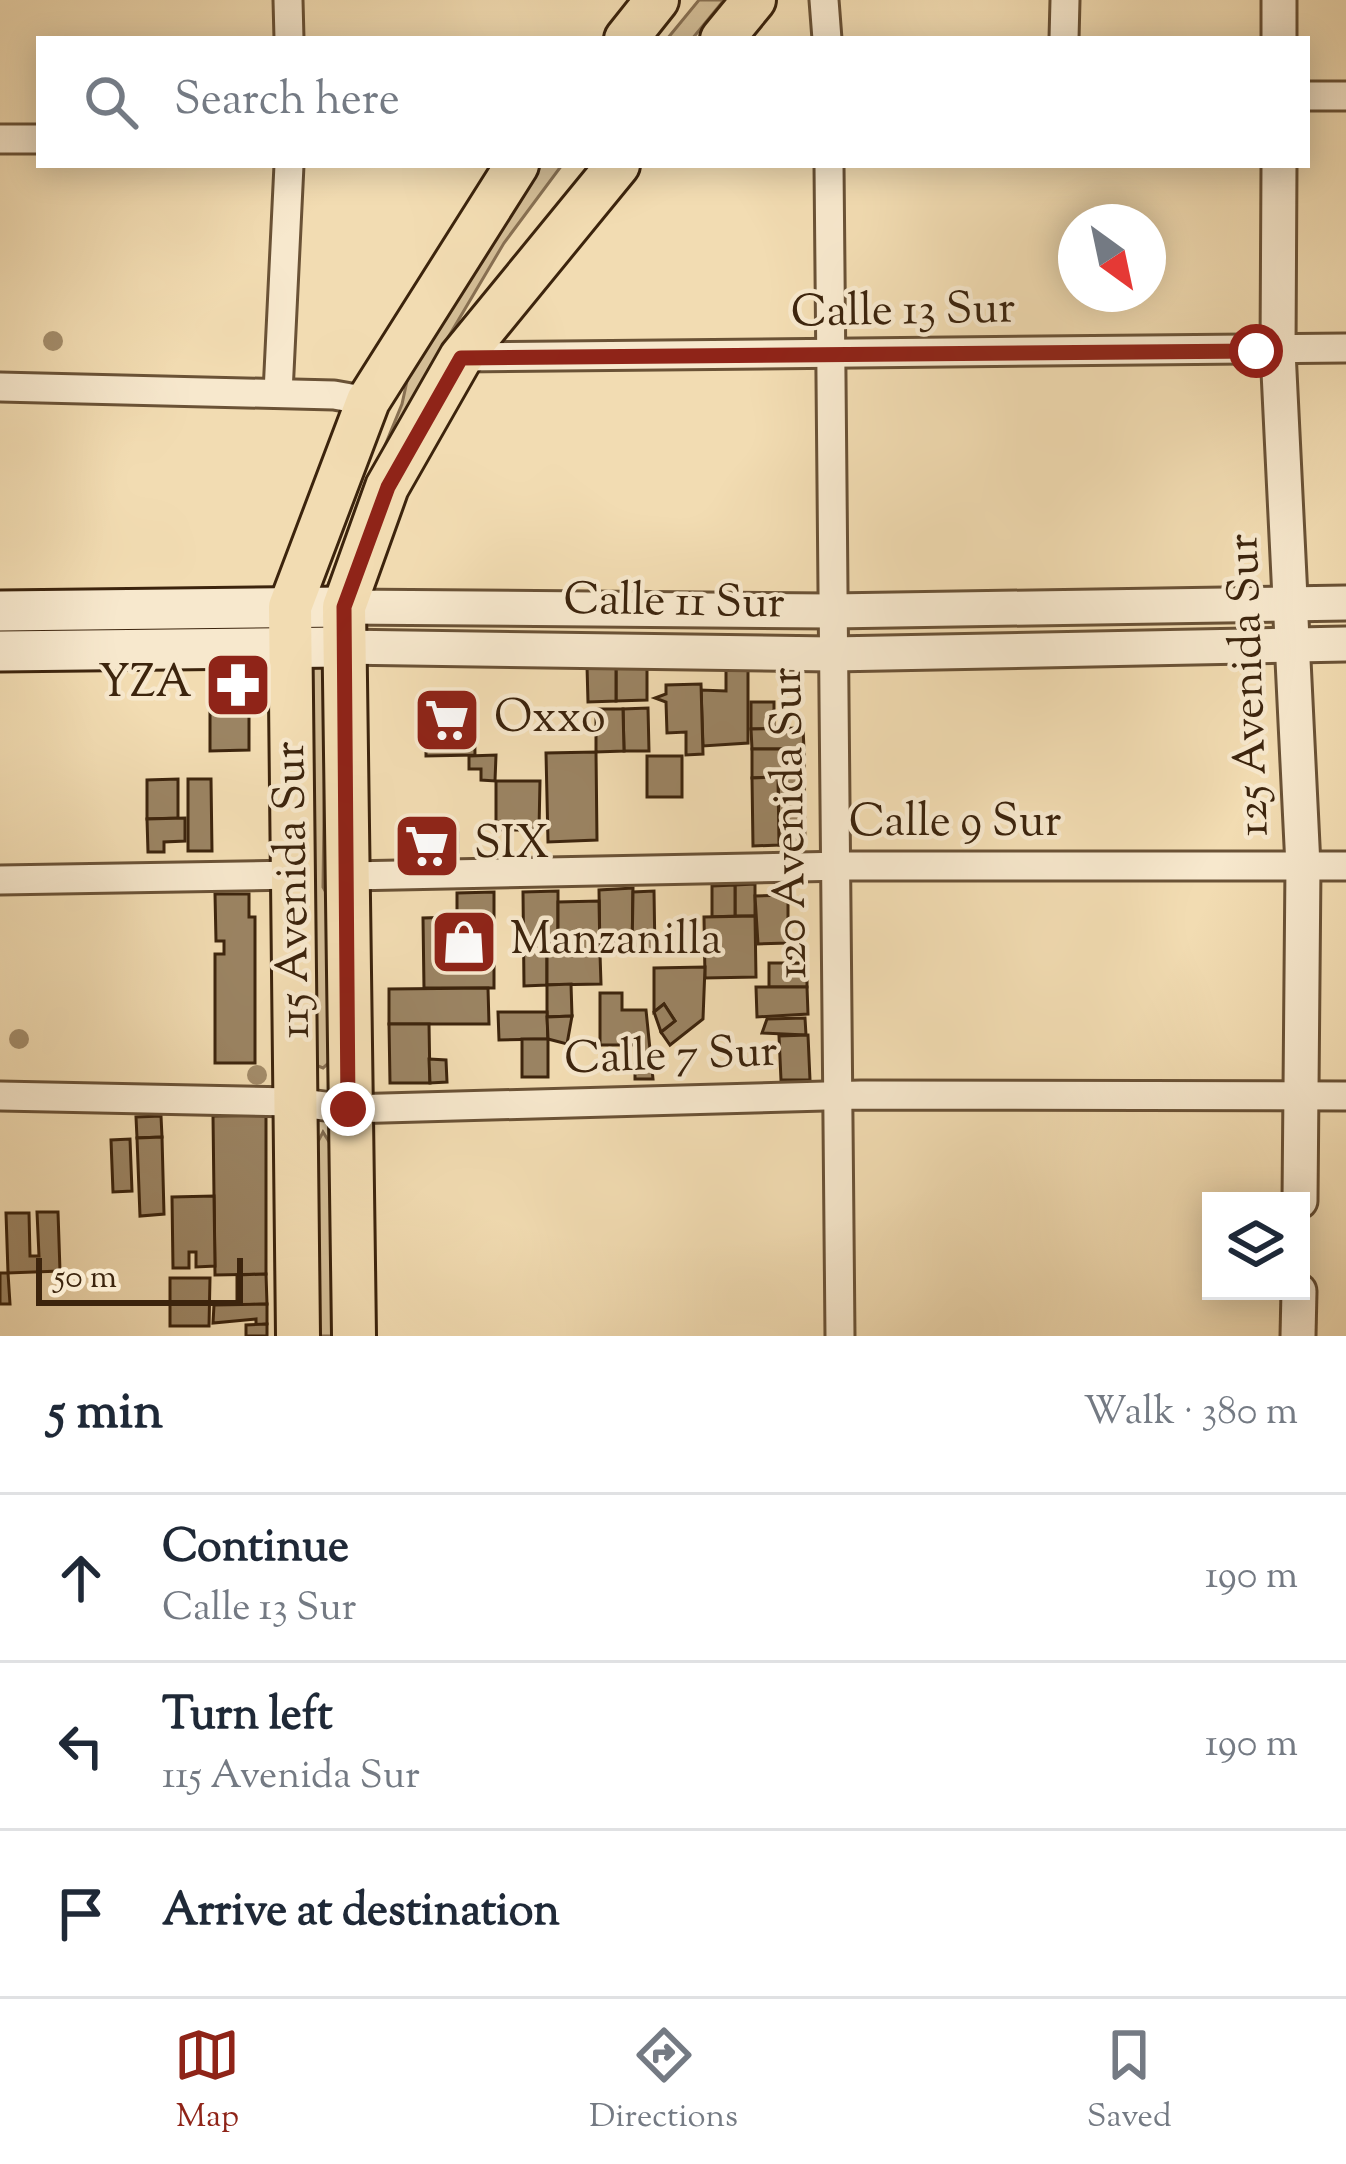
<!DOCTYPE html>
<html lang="en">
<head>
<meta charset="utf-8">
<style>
	body { margin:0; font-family:"Sorts Mill Goudy",serif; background:#f6f6f7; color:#1f2937 }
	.controls { position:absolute; right:36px; bottom:36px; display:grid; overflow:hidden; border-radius:0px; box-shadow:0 6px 30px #0003 }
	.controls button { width:108px; height:108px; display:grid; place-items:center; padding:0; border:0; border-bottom:3px solid #e0e1e3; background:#fff; color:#1f2937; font:60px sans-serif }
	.compass { position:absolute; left:1058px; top:204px; width:108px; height:108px; border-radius:50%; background:#fff; box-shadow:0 6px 30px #0003; rotate:147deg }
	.scale { position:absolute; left:36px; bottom:30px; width:207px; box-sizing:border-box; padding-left:12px; border:6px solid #3c240d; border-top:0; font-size:33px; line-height:42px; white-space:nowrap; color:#3c240d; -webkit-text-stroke:9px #f7e8cd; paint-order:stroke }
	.stop { position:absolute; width:36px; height:36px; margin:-27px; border:9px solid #8f2418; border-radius:50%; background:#fff }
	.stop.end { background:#8f2418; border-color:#fff; box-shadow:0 3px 12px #0008 }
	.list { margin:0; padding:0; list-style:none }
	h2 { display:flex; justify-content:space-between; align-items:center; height:156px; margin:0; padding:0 48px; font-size:51px }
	h2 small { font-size:39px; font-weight:400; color:#747a83 }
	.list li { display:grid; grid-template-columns:78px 1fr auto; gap:36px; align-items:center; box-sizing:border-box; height:168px; padding:0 48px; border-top:3px solid #e0e1e3 }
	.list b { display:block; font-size:45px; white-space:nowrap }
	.list p { margin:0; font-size:39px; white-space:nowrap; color:#747a83 }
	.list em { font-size:39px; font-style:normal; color:#747a83 }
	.icon { flex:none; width:66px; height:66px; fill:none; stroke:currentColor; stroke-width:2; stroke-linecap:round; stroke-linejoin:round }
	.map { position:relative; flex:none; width:1346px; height:1336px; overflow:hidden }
	.search { position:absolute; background:#fff; box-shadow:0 6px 30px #0003; left:36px; right:36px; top:36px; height:132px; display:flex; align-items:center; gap:30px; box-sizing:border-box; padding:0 42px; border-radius:0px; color:#747a83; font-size:45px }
	.sheet { height:660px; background:#fff }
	nav { display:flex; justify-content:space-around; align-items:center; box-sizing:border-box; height:168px; border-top:3px solid #e0e1e3; background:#fff; font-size:33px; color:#747a83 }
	nav a { display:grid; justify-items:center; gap:6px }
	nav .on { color:#8f2418 }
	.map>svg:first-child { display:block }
	.green { fill:#d3bd96; stroke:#887052; stroke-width:3 }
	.building { fill:#9b8463; stroke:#3c240d; stroke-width:3 }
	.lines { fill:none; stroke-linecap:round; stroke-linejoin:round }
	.minor-casing { stroke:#6a5236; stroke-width:33 }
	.tertiary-casing { stroke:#6a5236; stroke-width:39 }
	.secondary-casing { stroke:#3c240d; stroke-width:45 }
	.primary-casing { stroke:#3c240d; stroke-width:48 }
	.minor { stroke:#f7e8cd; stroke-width:27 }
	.tertiary { stroke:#f7e8cd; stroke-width:33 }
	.secondary { stroke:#f7e8cd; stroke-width:39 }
	.primary { stroke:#f2dcb2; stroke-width:42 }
	.tree { fill:#a38c6a }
	.route { stroke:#8f2418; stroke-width:15 }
	.labels { text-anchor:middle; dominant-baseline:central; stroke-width:9; stroke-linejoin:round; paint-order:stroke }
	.street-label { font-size:45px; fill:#3c240d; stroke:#f7e8cd }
	.poi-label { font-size:45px; fill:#3c240d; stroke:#f7e8cd; text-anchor:start }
</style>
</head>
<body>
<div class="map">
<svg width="1346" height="1336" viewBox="0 0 1346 1336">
	<rect width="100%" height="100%" fill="#f2dcb2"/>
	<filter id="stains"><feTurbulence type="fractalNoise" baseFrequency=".00167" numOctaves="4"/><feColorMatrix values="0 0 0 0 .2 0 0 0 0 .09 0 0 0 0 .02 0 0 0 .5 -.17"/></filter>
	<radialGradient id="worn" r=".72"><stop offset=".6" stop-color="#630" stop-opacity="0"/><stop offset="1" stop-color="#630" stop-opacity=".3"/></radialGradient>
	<!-- green -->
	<g class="green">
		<path d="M699,0H724L692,39H667Z"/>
		<path d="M539,165H562L504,243L427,373L335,581L327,587L402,404L412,358L453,286Z"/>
		<path d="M326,664L323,887L333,905L331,1061L323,1068L313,1064L312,665Z"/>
		<path d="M323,1132L331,1145L332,1336H312L313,1151Z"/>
	</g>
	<!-- building -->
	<g class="building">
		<path d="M647,665V700L616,701V666Z"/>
		<path d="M587,666H616V701L588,702Z"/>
		<path d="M210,670H249V750L210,751Z"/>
		<path d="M726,670H748V743L703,746L701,690L726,691Z"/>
		<path d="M701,684L703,754L686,755V732L667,733L666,702L655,698L666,694V685Z"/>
		<path d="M474,695L475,755L426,756V697Z"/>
		<rect x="751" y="702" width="23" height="27"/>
		<path d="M648,708L649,751H624L623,709Z"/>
		<path d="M596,709H623L624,751L596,752Z"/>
		<path d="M803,728L804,749H752L751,729Z"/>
		<path d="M752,749H804V776L752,778Z"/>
		<path d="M596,752L597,840L548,842L546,753Z"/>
		<path d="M496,755L495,781L481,780V769H469V756Z"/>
		<rect x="647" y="756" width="35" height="41"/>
		<path d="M804,776L805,845H779L778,777Z"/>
		<path d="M778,777L779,845L753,846L752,778Z"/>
		<path d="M178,779V818L147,819V780Z"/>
		<path d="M188,779H211L212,851H188Z"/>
		<path d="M496,781H540L539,830H496Z"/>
		<path d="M185,818V841L164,842V852H148L147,819Z"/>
		<path d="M412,833H458V852L412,851Z"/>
		<path d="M755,884V916H735V885Z"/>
		<path d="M735,885V916L712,917V886Z"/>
		<path d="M633,888L632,954H600L599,890Z"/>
		<path d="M558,891V947H547V985L524,986L523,892Z"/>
		<path d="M654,891L655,954H632L633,892Z"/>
		<path d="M494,892V988H424L423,918L457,917V893Z"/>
		<path d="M215,894H249V917H255V1063H215V954H224V941H216Z"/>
		<path d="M788,895V943L758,944L755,896Z"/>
		<path d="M599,901L600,954L558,955V902Z"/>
		<path d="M755,916L756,977L705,978L704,917Z"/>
		<path d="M547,947H558V955L600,954L601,984L547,985Z"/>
		<rect x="769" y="963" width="38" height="24"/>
		<path d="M705,967L703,1019L670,1045L661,1032L675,1021L664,1004L654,1012V968Z"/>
		<path d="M571,984L572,1016L547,1017V985Z"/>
		<path d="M756,987H807L808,1014L757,1017Z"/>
		<path d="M488,988L489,1024H389V989Z"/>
		<path d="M600,993H622V1010H646L653,1079H635V1045H600Z"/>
		<path d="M664,1004L675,1021L661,1032L654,1012Z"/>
		<path d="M498,1012H547L548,1039L499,1040Z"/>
		<path d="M572,1016L567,1044L548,1039L547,1017Z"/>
		<path d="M805,1018L806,1035L762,1033L767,1019Z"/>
		<path d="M389,1024H429L430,1083H390Z"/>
		<path d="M808,1035L810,1080H781L779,1036Z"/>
		<rect x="522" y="1039" width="26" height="38"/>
		<path d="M429,1059L446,1060L447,1082L430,1083Z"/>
		<path d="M266,1115V1274L215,1275L213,1116Z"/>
		<path d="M161,1116L162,1137L137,1138L136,1117Z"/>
		<path d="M162,1137L164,1214L140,1216L137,1138Z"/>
		<path d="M130,1139L132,1191L113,1192L111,1140Z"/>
		<path d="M214,1196L215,1266L196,1267V1252H189V1268H173L172,1197Z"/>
		<path d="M37,1212H58L60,1271L8,1273L6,1213H29L30,1256H39Z"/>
		<path d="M0,1273H8L10,1304H0Z"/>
		<path d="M266,1274L267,1304L237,1305V1275Z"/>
		<path d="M170,1278H210L209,1326H170Z"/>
		<path d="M267,1304V1324L256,1325V1319L213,1323L214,1305Z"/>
		<path d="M267,1324V1336H246V1325Z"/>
	</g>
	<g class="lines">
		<defs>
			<g id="minor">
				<path d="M288,0L289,39"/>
				<path d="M824,0L827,39"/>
				<path d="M1064,39L1065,0"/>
				<path d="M1307,96H1346"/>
				<path d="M0,139H39"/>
				<path d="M829,165L840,1336"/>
				<path d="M461,357L1346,348"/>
				<path d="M0,387L334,395L368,401"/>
				<path d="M278,393L289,165"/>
				<path d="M349,876L846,866H1346"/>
				<path d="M0,880L296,875"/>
				<path d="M0,1096L293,1102L348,1109L861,1095L1346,1096"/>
			</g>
			<g id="tertiary">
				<path d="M1279,0V39"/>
				<path d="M1279,165L1278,351L1303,866L1300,1201"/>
				<path d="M344,607L832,611L1346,603"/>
				<path d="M341,647L832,654L1346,644"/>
				<path d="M1298,1336L1299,1291"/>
			</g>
			<g id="secondary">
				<path d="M0,611L344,607"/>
				<path d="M0,651L341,647"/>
			</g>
			<g id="primary">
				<path d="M626,39L657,0"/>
				<path d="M722,39L754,0"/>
				<path d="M298,1336L290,607L368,401L517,165"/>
				<path d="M354,1336L344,607L387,487L461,357L618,165"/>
			</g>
		</defs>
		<!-- minor casing -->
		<use href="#minor" class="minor-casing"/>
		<!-- tertiary casing -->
		<use href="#tertiary" class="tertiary-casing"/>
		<!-- secondary casing -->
		<use href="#secondary" class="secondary-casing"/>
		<!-- primary casing -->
		<use href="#primary" class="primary-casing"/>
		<!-- minor -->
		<use href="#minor" class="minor"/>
		<!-- tertiary -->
		<use href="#tertiary" class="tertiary"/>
		<!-- secondary -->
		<use href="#secondary" class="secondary"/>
		<!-- primary -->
		<use href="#primary" class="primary"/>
	</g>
	<!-- trees -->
	<g class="tree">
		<circle cx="53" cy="341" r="10"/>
		<circle cx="19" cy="1039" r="10"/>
		<circle cx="257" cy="1075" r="10"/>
	</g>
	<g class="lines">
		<!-- route -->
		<path class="route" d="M348,1109L344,607L388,487L461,358L1256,351"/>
	</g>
	<!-- icons -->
	<defs>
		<symbol id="pharmacy-square" viewBox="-11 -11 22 22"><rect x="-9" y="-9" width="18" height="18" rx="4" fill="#8f2418" stroke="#f7e8cd"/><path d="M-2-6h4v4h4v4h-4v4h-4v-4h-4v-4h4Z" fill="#fff"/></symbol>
		<symbol id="supermarket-square" viewBox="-11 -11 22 22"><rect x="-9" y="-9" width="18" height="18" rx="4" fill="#8f2418" stroke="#f7e8cd"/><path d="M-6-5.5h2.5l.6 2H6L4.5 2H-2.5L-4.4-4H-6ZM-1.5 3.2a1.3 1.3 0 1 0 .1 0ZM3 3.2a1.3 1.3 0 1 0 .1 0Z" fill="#fff"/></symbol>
		<symbol id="shop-square" viewBox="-11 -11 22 22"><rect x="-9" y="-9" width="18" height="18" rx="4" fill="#8f2418" stroke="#f7e8cd"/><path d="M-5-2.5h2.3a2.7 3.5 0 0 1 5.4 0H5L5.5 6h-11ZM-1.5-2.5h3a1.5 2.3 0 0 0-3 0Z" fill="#fff"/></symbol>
	</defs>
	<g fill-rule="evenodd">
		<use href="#pharmacy-square" x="200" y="647" width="76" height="76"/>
		<use href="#supermarket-square" x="409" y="682" width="76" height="76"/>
		<use href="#supermarket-square" x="389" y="808" width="76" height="76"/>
		<use href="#shop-square" x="426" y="904" width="76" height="76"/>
	</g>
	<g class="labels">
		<!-- street labels -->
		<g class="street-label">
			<text transform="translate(903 313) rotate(-1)">Calle 13 Sur</text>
			<text transform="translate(674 604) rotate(1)">Calle 11 Sur</text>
			<text transform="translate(1251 685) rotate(-92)">125 Avenida Sur</text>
			<text transform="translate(792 823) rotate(-91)">120 Avenida Sur</text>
			<text x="955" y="824">Calle 9 Sur</text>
			<text transform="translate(295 890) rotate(-91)">115 Avenida Sur</text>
			<text transform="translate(671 1058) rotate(-2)">Calle 7 Sur</text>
		</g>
		<!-- poi labels -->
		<g class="poi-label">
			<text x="192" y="685" text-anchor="end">YZA</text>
			<text x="494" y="720">Oxxo</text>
			<text x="474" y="846">SIX</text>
			<text x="510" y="942">Manzanilla</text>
		</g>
	</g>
	<rect width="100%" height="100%" filter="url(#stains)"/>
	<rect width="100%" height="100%" fill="url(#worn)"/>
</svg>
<div class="controls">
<button><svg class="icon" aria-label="layers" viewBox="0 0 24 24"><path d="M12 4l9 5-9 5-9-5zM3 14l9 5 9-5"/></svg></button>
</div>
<svg class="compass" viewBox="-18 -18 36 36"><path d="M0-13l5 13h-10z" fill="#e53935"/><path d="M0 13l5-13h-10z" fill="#747a83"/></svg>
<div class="scale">50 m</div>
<div class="stop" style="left:1256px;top:351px"></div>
<div class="stop end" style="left:348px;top:1109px"></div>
<div class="search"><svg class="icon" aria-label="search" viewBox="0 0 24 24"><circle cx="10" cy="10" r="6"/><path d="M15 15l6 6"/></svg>Search here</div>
</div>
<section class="sheet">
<h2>5 min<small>Walk · 380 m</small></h2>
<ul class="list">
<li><svg class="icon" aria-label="ahead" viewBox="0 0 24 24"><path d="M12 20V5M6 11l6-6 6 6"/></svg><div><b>Continue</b><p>Calle 13 Sur</p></div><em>190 m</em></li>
<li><svg class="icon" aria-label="left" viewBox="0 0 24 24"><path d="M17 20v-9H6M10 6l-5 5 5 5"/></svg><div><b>Turn left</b><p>115 Avenida Sur</p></div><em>190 m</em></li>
<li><svg class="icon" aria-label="arrive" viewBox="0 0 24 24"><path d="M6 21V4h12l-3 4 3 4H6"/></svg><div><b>Arrive at destination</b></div></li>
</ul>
</section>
<nav>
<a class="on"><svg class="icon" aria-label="map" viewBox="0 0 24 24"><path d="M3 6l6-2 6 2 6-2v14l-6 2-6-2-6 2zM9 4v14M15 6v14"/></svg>Map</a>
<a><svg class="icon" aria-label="directions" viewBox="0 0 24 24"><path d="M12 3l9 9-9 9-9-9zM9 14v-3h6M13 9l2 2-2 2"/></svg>Directions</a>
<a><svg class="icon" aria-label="saved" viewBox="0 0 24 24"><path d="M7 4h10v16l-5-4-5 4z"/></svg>Saved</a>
</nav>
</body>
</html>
